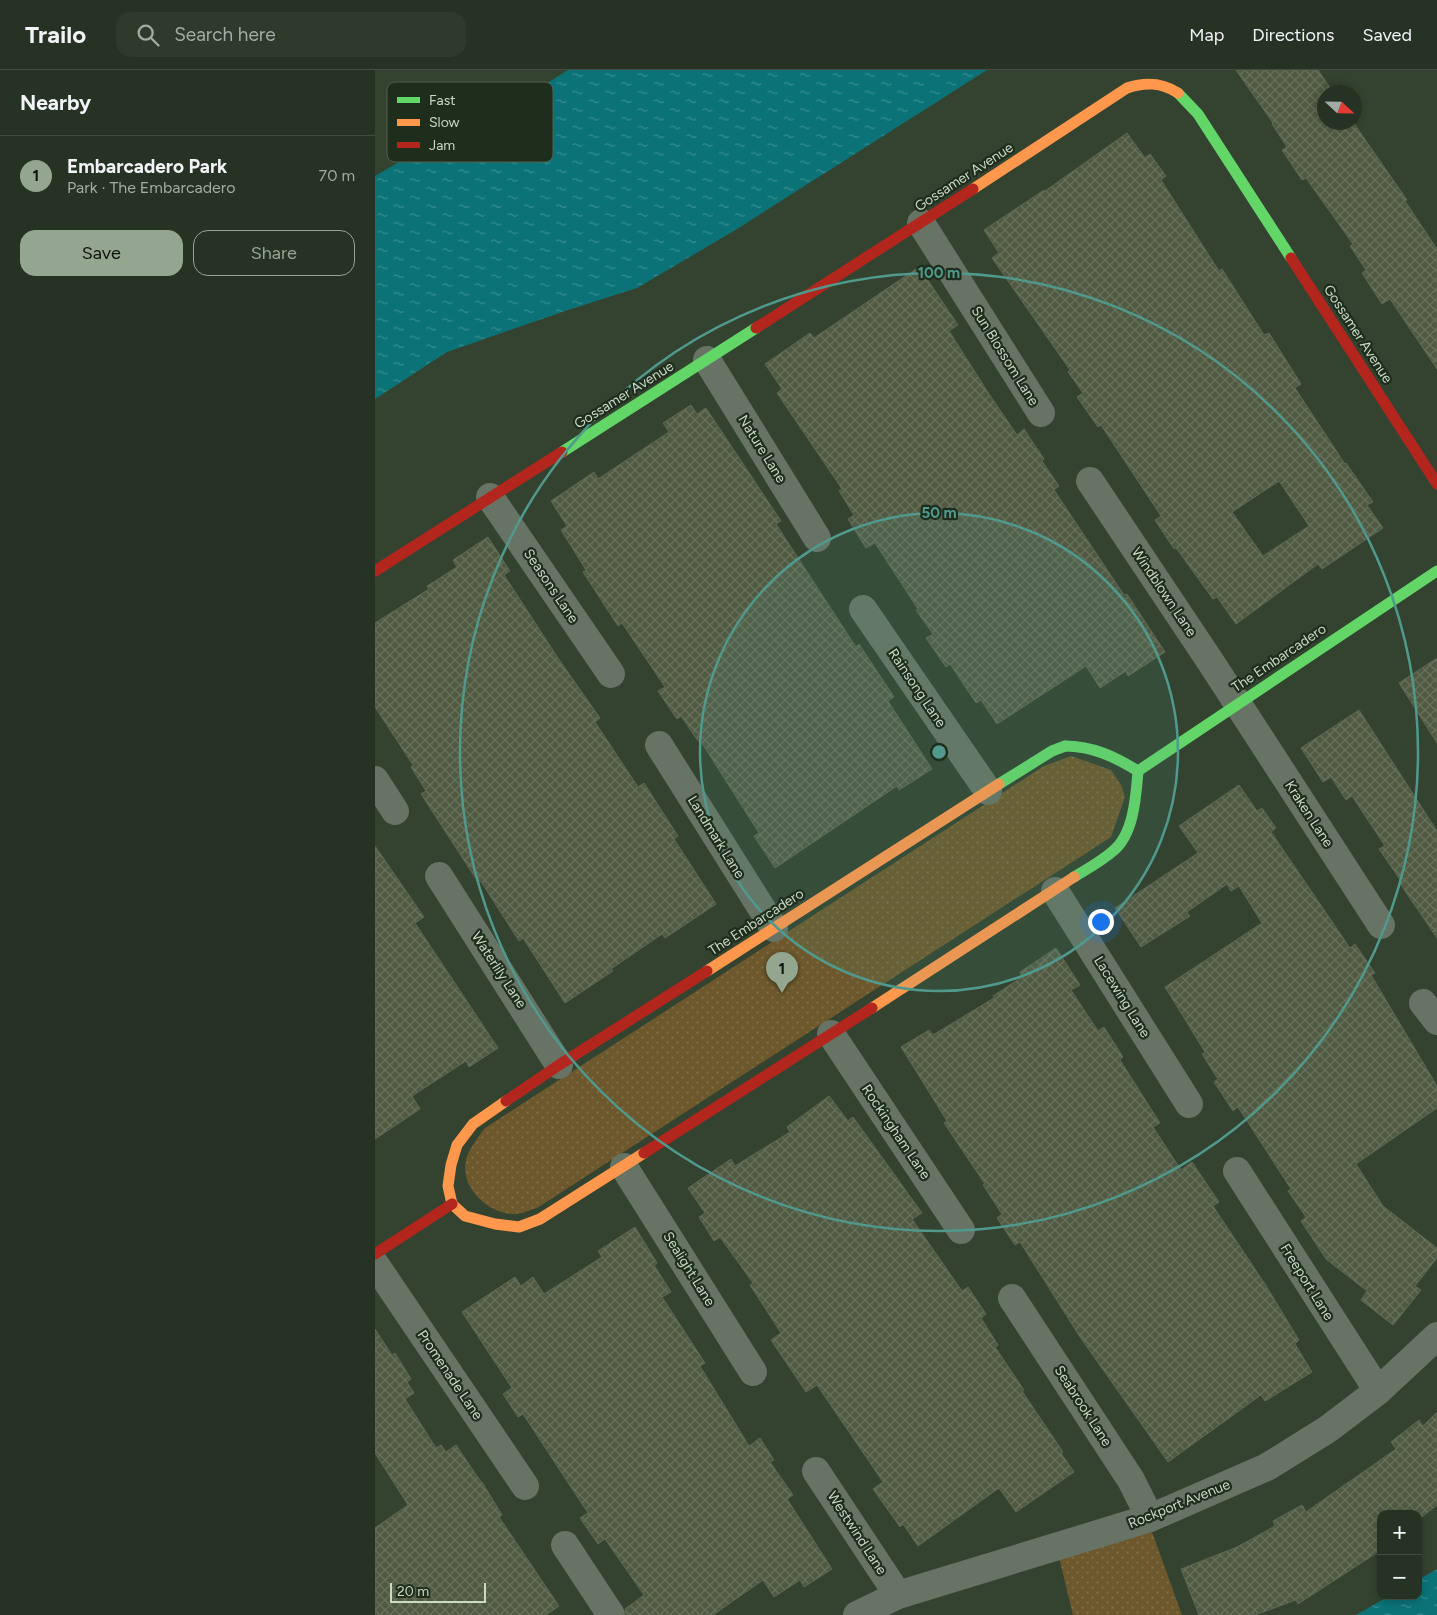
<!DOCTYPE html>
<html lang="en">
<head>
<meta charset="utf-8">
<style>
	body { margin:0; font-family:Figtree,sans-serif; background:#2e3a2b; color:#f1f3f6 }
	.controls { position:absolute; right:15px; bottom:15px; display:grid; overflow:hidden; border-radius:10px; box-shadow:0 2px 8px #0003 }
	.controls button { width:45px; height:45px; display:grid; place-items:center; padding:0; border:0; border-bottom:1px solid #424d41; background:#263223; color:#f1f3f6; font:25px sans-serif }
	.compass { position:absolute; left:942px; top:15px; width:45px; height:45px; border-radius:50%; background:#263223; box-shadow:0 2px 8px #0003; rotate:112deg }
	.scale { position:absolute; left:15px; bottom:12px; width:96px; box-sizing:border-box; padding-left:5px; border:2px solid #c9dac5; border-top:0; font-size:14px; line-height:18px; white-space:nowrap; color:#c9dac5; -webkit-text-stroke:4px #1f2d1d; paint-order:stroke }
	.you { position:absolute; left:725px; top:851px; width:18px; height:18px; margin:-12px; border:4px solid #fff; border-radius:50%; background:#1a73e8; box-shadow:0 0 0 8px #1a73e833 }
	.badge { display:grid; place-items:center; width:32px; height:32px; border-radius:50%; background:#94a590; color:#111; font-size:16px; font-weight:700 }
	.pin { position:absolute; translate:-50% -41px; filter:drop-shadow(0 1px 2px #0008) }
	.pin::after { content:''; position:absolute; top:26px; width:18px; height:15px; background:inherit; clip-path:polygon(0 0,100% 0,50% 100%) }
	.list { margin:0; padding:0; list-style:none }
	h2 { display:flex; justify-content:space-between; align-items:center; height:65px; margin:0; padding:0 20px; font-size:21px }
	h2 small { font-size:16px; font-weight:400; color:#a4aaa6 }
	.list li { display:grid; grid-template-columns:32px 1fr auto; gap:15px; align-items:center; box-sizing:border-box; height:80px; padding:0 20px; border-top:1px solid #424d41 }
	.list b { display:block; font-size:19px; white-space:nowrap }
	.list p { margin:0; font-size:16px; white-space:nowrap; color:#a4aaa6 }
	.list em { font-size:16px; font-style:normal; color:#a4aaa6 }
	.actions { display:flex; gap:10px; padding:15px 20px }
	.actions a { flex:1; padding:11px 0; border:1px solid #94a590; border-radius:15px; text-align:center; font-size:18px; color:#94a590 }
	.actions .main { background:#94a590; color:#111 }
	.icon { flex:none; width:28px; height:28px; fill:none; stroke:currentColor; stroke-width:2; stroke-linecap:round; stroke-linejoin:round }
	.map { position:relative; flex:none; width:1062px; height:1545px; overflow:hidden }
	header { display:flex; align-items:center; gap:30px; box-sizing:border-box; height:70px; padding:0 25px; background:#263223; border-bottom:1px solid #424d41 }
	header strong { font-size:24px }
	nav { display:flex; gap:28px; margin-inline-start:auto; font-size:18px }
	.search { width:350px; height:45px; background:#2e3a2b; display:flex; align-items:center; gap:12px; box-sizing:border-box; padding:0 18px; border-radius:15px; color:#a4aaa6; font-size:19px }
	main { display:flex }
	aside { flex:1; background:#263223 }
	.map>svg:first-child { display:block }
	.park { fill:url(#park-dots) }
	.water { fill:url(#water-ripples) }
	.building { fill:url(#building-cross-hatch); stroke:#5d6754; fill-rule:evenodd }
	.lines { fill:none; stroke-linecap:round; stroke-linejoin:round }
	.street { stroke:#677364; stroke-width:28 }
	.fast { stroke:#63d668; stroke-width:11 }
	.slow { stroke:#ff974d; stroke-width:11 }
	.jam { stroke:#b3261e; stroke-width:11 }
	.ring { fill:none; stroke:#50998c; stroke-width:2.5 }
	.labels { text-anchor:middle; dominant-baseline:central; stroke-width:4.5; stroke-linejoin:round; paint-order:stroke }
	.street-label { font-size:14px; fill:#c9dac5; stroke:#1f2d1d }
	.key { fill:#1f2d1d; stroke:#52614f; stroke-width:1 }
	.key-label { font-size:14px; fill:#c9dac5 }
	.centre { fill:#50998c; stroke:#1f2d1d; stroke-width:2.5 }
	.ring-label { font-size:15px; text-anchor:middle; font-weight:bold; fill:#50998c; stroke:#1f2d1d; stroke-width:4.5; stroke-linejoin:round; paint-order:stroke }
</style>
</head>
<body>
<header>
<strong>Trailo</strong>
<div class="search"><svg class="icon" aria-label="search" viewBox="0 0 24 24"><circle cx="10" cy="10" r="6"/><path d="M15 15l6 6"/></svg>Search here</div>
<nav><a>Map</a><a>Directions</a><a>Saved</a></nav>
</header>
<main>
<aside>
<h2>Nearby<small></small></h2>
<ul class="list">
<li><span class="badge">1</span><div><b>Embarcadero Park</b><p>Park · The Embarcadero</p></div><em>70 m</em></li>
</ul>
<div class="actions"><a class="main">Save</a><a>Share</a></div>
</aside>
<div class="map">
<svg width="1062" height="1545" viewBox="0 0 1062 1545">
	<defs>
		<pattern id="park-dots" width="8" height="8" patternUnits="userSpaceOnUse" patternTransform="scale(1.25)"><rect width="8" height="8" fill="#6c582c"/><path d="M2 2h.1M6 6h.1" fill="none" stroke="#806f49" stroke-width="1.8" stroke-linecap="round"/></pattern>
		<pattern id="water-ripples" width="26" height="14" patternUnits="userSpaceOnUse" patternTransform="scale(1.25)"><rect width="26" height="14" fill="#0b7377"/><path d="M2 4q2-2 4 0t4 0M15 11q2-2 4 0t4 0" fill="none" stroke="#398d8f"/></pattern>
		<pattern id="building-cross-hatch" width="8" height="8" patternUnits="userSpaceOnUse" patternTransform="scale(1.25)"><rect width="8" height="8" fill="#505a42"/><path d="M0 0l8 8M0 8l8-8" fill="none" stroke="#68715c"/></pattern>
	</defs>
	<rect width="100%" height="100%" fill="#33432f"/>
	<!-- park -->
	<g class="park">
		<path d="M696,686L736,700L746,715L750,727L736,767L162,1138C155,1140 147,1144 140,1144C112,1145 80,1113 93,1084C97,1075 104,1066 110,1058L669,696Z"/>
		<path d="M777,1462L807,1545H698L684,1487Z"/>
	</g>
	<!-- water -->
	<g class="water">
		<path d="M193,0H612L362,159L262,218L190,241L72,282L0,329V106L55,74L128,41Z"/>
		<path d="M1062,1499V1545H981L1014,1526H1043V1510Z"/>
	</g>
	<!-- building -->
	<g class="building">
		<path d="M861,0H943L958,22H950V52H978L1032,130L1030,131L1062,179V299L1015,229L1007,234L987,203L991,200L975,176L978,174L931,108L927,110L907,80L912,77L897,54L898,53Z"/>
		<path d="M752,63L770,88L775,84L791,106L786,110L844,201L847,199L889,265L894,263L926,314L920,318L970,394L971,393L998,432L992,435L1008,458L947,499L943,494L861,554L842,527L838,529L801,478L799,479L780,450L786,446L726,355L723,357L702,327L708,323L693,302L695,300L617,188L624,183L609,160L669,120L670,121ZM904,411L934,456L888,486L857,442Z"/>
		<path d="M544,197L583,255L574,261L614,324L642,365L649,359L669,389L667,391L684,416L679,420L749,525L752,524L790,582L753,606L751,601L725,618L711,596L622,654L606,630L601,633L575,594L571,597L551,568L558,564L541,540L543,539L500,473L491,478L473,449L479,445L464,421L467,419L402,323L407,319L390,294L435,263L439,268Z"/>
		<path d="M316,335L322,344L331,338L406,451L401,454L481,577L484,574L519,627L513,631L557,699L524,720L522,716L400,798L379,766L384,763L325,670L323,671L306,646L302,649L283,621L290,617L247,553L243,556L208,502L211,500L186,460L192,456L176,431L219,402L223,409L294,362L288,353Z"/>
		<path d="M113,467L135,501L129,505L185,591L225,648L220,652L263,717L269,713L303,766L299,769L341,834L290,868L287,864L236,899L238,901L190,933L148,868L144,871L105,810L103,812L46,724L51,721L36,697L38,695L0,637V553L54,519L52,516L82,497L78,490Z"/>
		<path d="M1062,588V673L1024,613Z"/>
		<path d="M984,640L1062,761V868L1024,812L1026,811L1004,779L1010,776L977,726L971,730L956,707L948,712L926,678Z"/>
		<path d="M864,715L882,741L887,738L901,758L896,762L975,878L980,874L1000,903L996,905L1062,1016V1038L981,1094L1008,1136L1062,1178V1188L1040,1216L1046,1220L1018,1255L986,1230L992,1221L951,1189L926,1151L931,1147L913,1121L916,1119L863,1037L858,1041L839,1012L843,1009L827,984L830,982L790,917L887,853L864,816L856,821L852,814L812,842L815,846L766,877L740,838L823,783L804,756Z"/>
		<path d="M0,776L49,847L40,853L123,978L94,997L91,991L37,1026L45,1039L0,1069Z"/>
		<path d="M681,878L705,915L696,920L723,961L729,957L748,987L745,990L785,1053L778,1057L806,1100L817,1092L844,1132L838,1136L890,1214L924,1270L920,1274L937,1302L890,1331L886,1325L793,1392L705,1267L645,1172L640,1175L622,1148L627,1144L608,1115L610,1114L569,1053L572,1051L526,977L554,960L558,965L619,928L618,926L647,907L645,902Z"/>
		<path d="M454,1026L473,1051L478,1047L547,1143L537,1149L587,1221L593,1217L611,1244L606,1248L623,1275L620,1277L649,1320L647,1321L688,1382L686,1383L699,1402L641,1442L624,1418L543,1476L528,1454L525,1457L498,1419L508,1412L442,1315L431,1322L396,1270L406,1263L375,1215L378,1213L345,1167L339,1171L324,1147L330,1143L313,1118L356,1089L360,1096L415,1062L412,1057Z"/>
		<path d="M260,1157L282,1193L279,1195L296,1222L287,1227L330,1293L325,1296L374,1376L385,1368L399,1390L395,1392L418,1425L412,1429L457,1499L429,1517L425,1510L399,1527L388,1510L338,1545H251L250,1539L269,1525L230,1469L223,1474L205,1448L213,1443L148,1344L143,1347L128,1324L137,1318L87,1242L140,1207L146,1216L158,1207L169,1224L227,1187L223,1181Z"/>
		<path d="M0,1259L17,1285L20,1283L36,1309L32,1312L39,1323L30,1329L61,1378L66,1375L71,1382L81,1375L106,1412H107L127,1445L124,1447L184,1536L171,1545H0V1458L33,1435L0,1383Z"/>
		<path d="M1062,1342V1435L1043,1450V1444H1006V1480L923,1534L921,1530L880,1545H824L806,1499L862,1477L900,1456L898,1451L927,1435L931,1442L1021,1379L1016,1372L1044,1350L1048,1356Z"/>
	</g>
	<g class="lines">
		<!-- street -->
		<g class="street">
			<path d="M546,153L666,343"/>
			<path d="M332,290L442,468"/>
			<path d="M715,411L837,594L1006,855"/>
			<path d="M115,427L236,604"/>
			<path d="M488,539L613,721"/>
			<path d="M284,675L399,858"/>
			<path d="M0,710L20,741"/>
			<path d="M64,806L184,995"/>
			<path d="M680,821L814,1034"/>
			<path d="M1048,933L1062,951"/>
			<path d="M456,964L586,1160"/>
			<path d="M249,1097L378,1302"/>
			<path d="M862,1101L1003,1321"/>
			<path d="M0,1194L150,1416"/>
			<path d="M637,1228L756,1410L775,1448"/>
			<path d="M441,1401L523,1525"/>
			<path d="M190,1475L236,1545"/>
			<path d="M482,1545L523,1525L775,1448L892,1397L953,1359L1003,1321L1062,1266"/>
		</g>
		<!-- fast -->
		<g class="fast">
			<path d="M803,23L823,44L916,188"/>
			<path d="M187,382L381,258"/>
			<path d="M690,676C718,676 740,687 763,701C761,726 759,764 738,781C727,791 712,799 699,807"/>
			<path d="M763,701L1062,501"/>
			<path d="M624,714L677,681L690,676"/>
		</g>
		<!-- slow -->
		<g class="slow">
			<path d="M598,119L752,18C770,12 786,12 803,23"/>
			<path d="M332,901L624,714"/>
			<path d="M497,938L699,807"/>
			<path d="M131,1031L98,1054L82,1075L76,1095L73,1116L77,1134L90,1146L120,1154L144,1157L165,1149L269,1083"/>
		</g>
		<!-- jam -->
		<g class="jam">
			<path d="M916,188L1062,414"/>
			<path d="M381,258L598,119"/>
			<path d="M0,501L187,382"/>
			<path d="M131,1031L184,995L332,901"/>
			<path d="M269,1083L497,938"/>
			<path d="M0,1184L77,1134"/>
		</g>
	</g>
	<!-- distance rings -->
	<circle cx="564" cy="682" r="239" fill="#50998c" fill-opacity=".12"/>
	<g class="ring">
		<circle cx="564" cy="682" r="239"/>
		<circle cx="564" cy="682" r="479"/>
	</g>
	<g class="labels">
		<!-- street labels -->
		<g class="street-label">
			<text transform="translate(589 107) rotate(-33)">Gossamer Avenue</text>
			<text transform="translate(983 264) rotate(57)">Gossamer Avenue</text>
			<text transform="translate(630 286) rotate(58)">Sun Blossom Lane</text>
			<text transform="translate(249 325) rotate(-32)">Gossamer Avenue</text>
			<text transform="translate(387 379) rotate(58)">Nature Lane</text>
			<text transform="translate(176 516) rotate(56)">Seasons Lane</text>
			<text transform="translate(789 522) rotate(56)">Windblown Lane</text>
			<text transform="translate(904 588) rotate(-34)">The Embarcadero</text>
			<text transform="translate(542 618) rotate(56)">Rainsong Lane</text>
			<text transform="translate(934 744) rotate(57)">Kraken Lane</text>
			<text transform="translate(341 767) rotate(58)">Landmark Lane</text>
			<text transform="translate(381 852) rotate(-33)">The Embarcadero</text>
			<text transform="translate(124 900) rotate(57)">Waterlily Lane</text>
			<text transform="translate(747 927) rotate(58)">Lacewing Lane</text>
			<text transform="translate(521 1062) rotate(56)">Rockingham Lane</text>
			<text transform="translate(314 1199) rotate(58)">Sealight Lane</text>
			<text transform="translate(932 1212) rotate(58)">Freeport Lane</text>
			<text transform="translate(75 1305) rotate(56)">Promenade Lane</text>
			<text transform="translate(708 1336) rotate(57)">Seabrook Lane</text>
			<text transform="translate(804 1434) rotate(-22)">Rockport Avenue</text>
			<text transform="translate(482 1463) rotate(57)">Westwind Lane</text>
		</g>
	</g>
	<!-- legend -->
	<rect x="12" y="12" width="166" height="80" rx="8" class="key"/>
	<rect x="22" y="27" width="23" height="6" fill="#63d668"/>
	<rect x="22" y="49" width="23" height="7" fill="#ff974d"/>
	<rect x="22" y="72" width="23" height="6" fill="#b3261e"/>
	<g class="key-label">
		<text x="54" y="35">Fast</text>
		<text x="54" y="57">Slow</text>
		<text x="54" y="80">Jam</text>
	</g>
	<circle cx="564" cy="682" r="8" class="centre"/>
	<g class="ring-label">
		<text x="564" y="208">100 m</text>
		<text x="564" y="448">50 m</text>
	</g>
</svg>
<div class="controls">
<button>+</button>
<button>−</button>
</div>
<svg class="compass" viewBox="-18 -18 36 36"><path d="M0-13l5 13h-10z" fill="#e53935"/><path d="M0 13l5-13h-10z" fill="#a4aaa6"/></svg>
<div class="scale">20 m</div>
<div class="you"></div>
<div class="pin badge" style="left:407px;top:923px">1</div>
</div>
</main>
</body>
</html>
